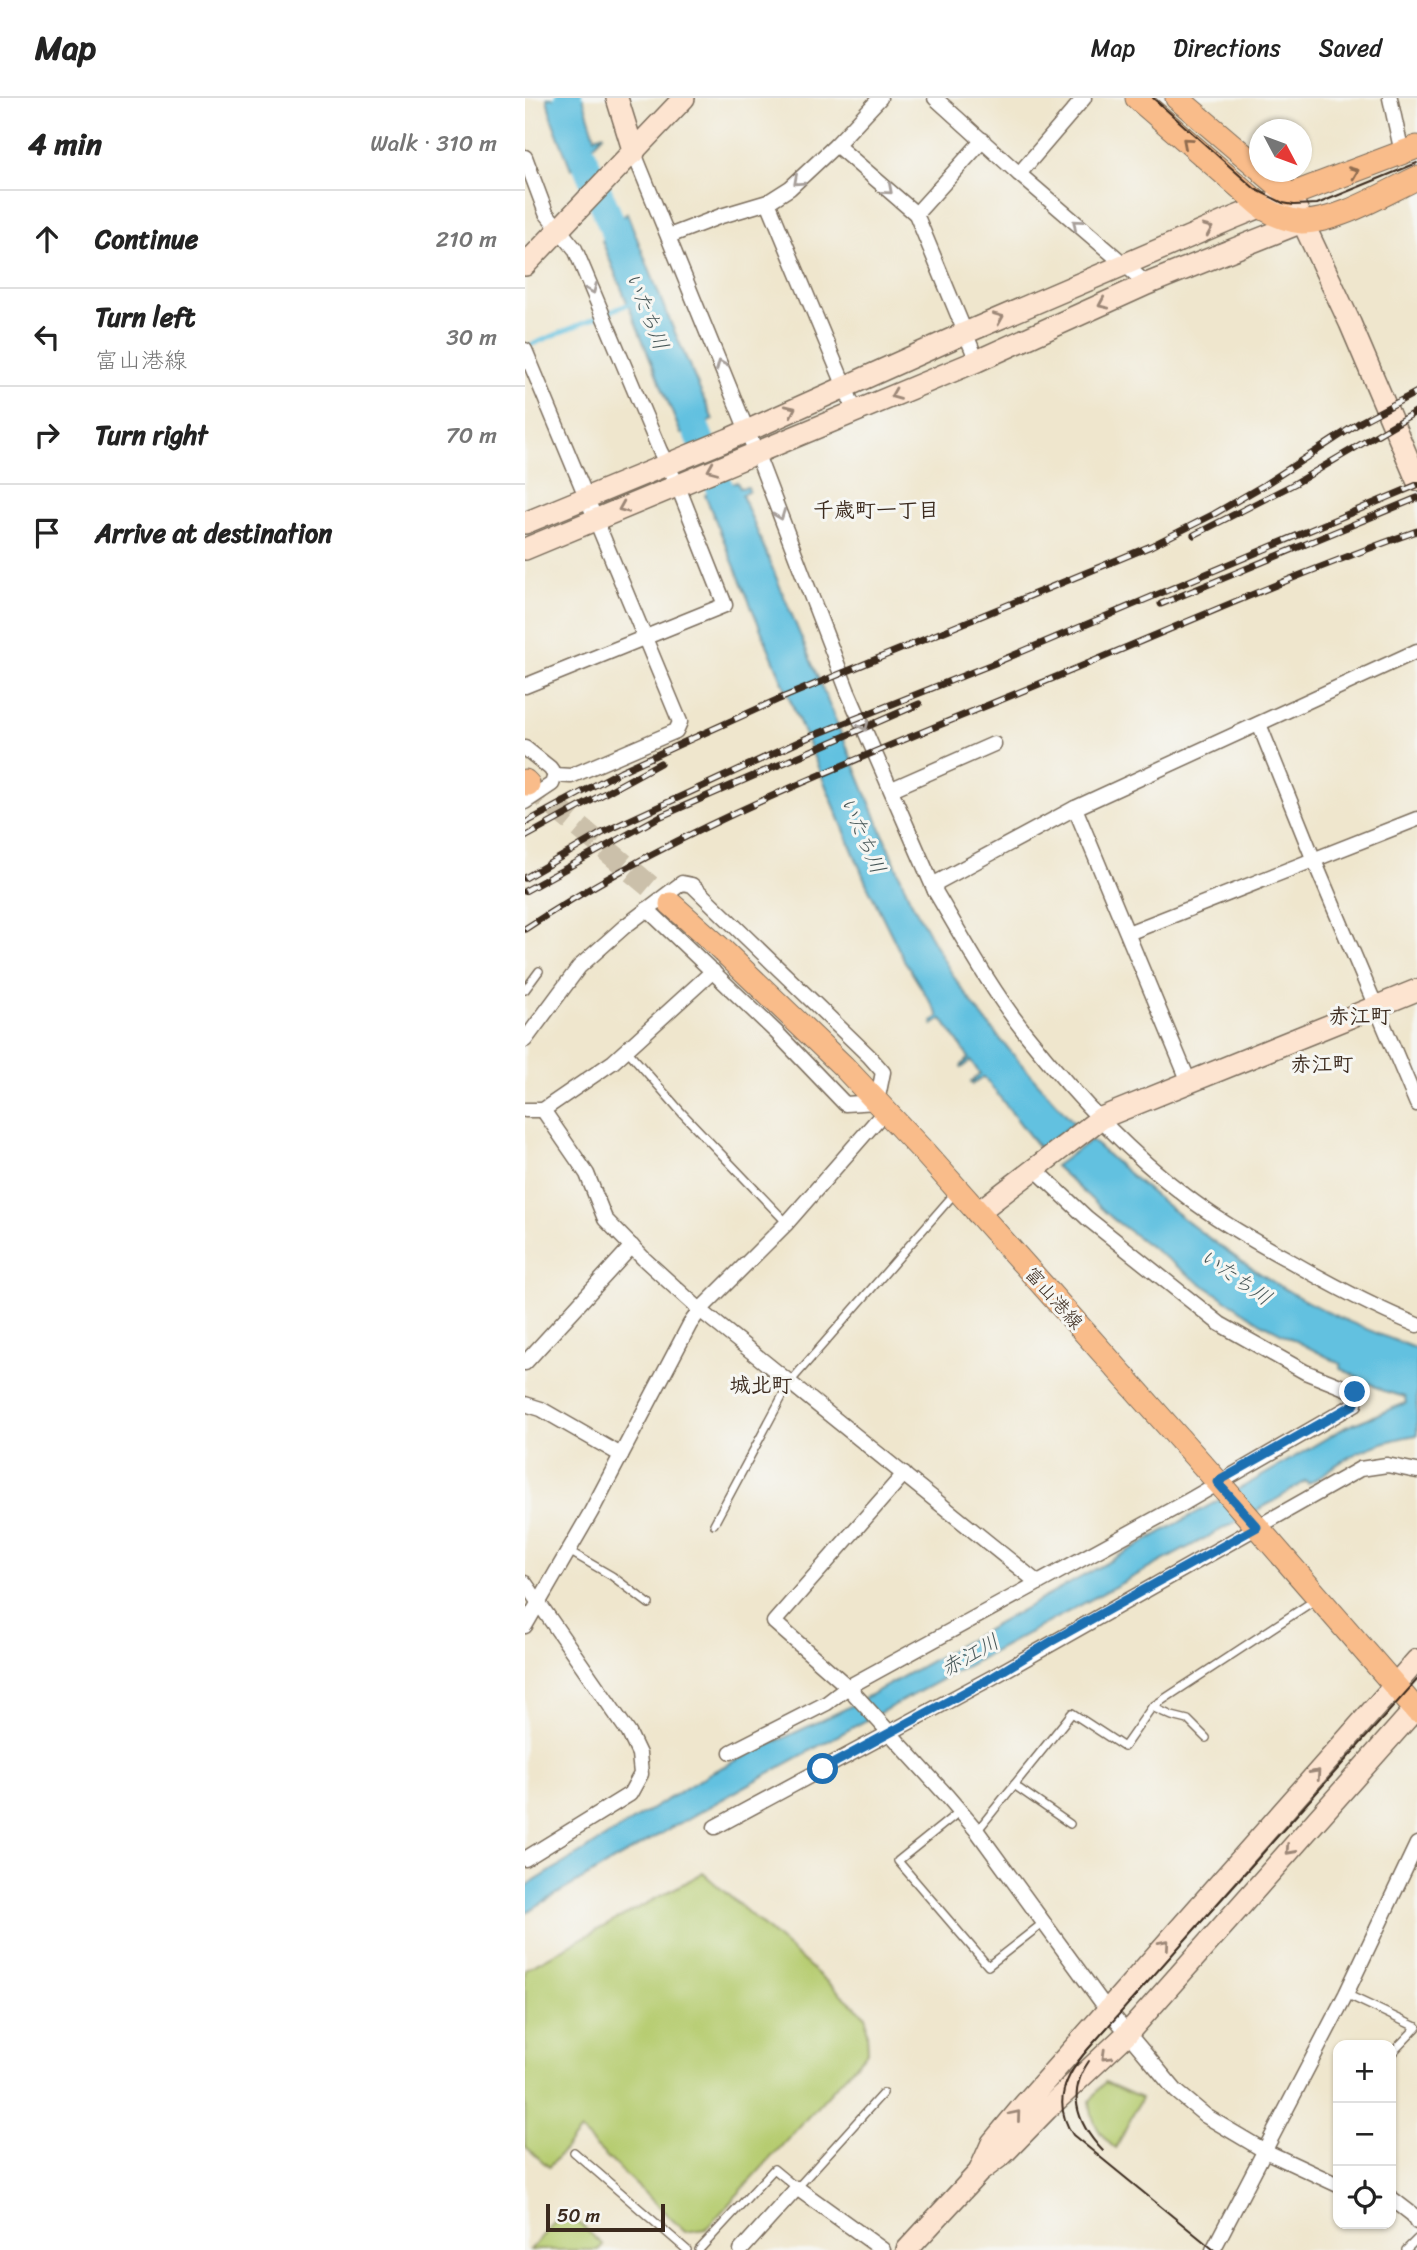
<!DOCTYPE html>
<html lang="en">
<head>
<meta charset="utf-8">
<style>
	body { margin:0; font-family:Sriracha,"Klee One",sans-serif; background:#f6f6f6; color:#222 }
	.controls { position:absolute; right:21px; bottom:21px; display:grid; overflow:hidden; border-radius:14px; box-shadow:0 2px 5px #0004 }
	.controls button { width:63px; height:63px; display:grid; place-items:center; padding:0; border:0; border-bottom:2px solid #e0e0e0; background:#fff; color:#222; font:35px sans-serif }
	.compass { position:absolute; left:724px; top:21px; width:63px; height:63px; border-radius:50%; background:#fff; box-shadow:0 2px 5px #0004; rotate:131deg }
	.scale { position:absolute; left:21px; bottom:18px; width:119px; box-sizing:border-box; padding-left:7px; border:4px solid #3b2a1e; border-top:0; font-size:19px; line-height:24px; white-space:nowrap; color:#3b2a1e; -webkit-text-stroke:5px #f6f6f2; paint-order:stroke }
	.stop { position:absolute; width:21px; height:21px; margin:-16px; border:5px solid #1f6fb2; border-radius:50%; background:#fff }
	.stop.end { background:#1f6fb2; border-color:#fff; box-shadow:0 2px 7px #0008 }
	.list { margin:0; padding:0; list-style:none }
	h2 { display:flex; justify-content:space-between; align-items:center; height:91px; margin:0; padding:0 28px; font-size:30px }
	h2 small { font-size:23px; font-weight:400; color:#767676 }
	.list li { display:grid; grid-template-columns:46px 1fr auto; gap:21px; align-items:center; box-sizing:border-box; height:98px; padding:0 28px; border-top:2px solid #e0e0e0 }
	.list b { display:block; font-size:26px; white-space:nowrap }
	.list p { margin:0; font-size:23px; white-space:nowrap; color:#767676 }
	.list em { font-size:23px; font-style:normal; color:#767676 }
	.icon { flex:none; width:38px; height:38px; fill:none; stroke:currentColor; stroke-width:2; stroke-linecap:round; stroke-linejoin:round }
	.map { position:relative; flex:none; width:892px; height:2152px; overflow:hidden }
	header { display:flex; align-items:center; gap:42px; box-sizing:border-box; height:98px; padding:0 35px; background:#fff; border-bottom:2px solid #e0e0e0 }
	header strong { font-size:33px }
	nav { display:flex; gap:38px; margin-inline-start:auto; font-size:24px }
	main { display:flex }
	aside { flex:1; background:#fff }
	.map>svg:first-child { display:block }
	.green { fill:#b6cc70; stroke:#787b47; stroke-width:2 }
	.water { fill:#62c1e0; stroke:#4e767f; stroke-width:2 }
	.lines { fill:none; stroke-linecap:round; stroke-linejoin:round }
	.stream { stroke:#62c1e0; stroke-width:4.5 }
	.river { stroke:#62c1e0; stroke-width:28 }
	.primary-tunnel { stroke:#cbc0aa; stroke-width:23; stroke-dasharray:23 11; stroke-linecap:butt }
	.lane-casing { stroke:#7a6c5b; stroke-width:10 }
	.street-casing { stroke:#7a6c5b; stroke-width:17 }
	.secondary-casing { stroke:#7a6c5b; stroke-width:24 }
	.primary-casing { stroke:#7a6c5b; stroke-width:25 }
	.lane { stroke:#fff; stroke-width:7 }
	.street { stroke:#fff; stroke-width:14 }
	.secondary { stroke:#fde4d0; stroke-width:21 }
	.primary { stroke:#f9bc8a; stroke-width:23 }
	.tram { stroke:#3b2a1e; stroke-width:2 }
	.rail-casing { stroke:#3b2a1e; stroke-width:7 }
	.rail { stroke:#f6f6f2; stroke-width:4.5; stroke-dasharray:13; stroke-linecap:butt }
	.oneway { stroke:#906c4f }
	.oneway2 { stroke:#a79f9a }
	.oneway3 { stroke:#9c8777 }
	.route { stroke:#1f6fb2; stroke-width:9 }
	.labels { text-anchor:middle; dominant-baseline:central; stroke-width:6; stroke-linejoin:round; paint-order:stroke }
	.street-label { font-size:19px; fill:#3b2a1e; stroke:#f6f6f2 }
	.water-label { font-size:21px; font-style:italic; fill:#475758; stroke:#f6f6f2 }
	.neighbourhood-label { font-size:21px; font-weight:bold; fill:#3b2a1e; stroke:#f6f6f2 }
</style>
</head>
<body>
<header>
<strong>Map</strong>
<nav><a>Map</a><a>Directions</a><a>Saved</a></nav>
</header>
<main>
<aside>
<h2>4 min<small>Walk · 310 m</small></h2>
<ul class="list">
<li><svg class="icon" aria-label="ahead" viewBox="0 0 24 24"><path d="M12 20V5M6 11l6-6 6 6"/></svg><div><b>Continue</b></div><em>210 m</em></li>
<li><svg class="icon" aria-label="left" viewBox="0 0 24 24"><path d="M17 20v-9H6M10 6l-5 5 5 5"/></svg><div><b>Turn left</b><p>富山港線</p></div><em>30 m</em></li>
<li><svg class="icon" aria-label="right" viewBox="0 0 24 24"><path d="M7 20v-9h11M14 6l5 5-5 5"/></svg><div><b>Turn right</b></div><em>70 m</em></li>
<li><svg class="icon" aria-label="arrive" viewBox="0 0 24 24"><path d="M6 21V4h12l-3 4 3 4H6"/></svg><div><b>Arrive at destination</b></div></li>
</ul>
</aside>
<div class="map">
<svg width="892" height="2152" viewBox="0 0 892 2152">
	<rect width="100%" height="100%" fill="#f6f6f2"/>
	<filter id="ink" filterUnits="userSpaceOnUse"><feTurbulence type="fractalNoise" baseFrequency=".0143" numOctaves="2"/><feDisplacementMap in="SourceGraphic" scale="14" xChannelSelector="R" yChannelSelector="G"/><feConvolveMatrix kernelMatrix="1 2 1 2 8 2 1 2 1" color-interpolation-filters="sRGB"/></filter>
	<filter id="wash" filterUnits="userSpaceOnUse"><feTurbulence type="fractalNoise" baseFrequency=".00686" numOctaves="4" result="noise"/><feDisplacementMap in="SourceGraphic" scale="28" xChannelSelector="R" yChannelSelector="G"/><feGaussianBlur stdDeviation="1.57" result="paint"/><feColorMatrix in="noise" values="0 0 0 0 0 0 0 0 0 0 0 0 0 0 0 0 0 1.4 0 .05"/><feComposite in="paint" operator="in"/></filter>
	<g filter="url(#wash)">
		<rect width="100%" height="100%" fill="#efe6cd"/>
		<!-- green -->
		<g class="green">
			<path d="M178,1775L341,1918L343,1953L181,2131L160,2134L55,2033L24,2069L0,2048V1871Z"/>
			<path d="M580,1984L616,2000L591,2051C575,2038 566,2024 565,2003Z"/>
			<path d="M40,2112L78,2147L73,2152H5Z"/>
		</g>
		<!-- water -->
		<g class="water">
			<path d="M22,0H58L70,39L79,36L46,71L27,22Z"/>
			<path d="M102,115L141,214L188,322L156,336L77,143Z"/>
			<path d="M212,384L215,390L223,389L224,393L217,397L384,799C400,829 416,860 435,888C469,937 509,981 549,1025L515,1051L459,979L448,986L446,984L455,976L446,963L437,970L436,968L444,960L417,921L408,927L407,924L414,918L379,862L342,787L180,397Z"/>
			<path d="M566,1042C629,1100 696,1154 770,1197C808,1219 851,1235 892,1251V1337C867,1341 841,1349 819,1362C808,1368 794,1381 783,1386L781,1383L749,1403C499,1539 244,1669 0,1815V1789L187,1674L318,1612L730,1382L821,1329L881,1305L880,1299L859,1293L815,1270L816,1266L736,1225L672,1183L588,1121L530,1068Z"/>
		</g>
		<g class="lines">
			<!-- stream -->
			<path class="stream" d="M1,249L106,205"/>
			<!-- river -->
			<g class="river">
				<path d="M43,0L55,51L103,165"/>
				<path d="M157,296L208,424"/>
			</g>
		</g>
	</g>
	<g filter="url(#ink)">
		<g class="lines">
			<!-- primary-tunnel -->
			<path class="primary-tunnel" d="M3,686L146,806"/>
			<defs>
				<g id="lane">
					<path d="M0,892L14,873"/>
					<path d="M102,952L157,1015L262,1125"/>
					<path d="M189,1426L265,1284L430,1095"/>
					<path d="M44,1453L87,1478L124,1506"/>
					<path d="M627,1609L647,1618L663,1622L681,1640"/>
					<path d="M489,1687L545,1726"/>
					<path d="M435,1713L373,1763L463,1868L518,1825"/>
					<path d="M452,1733L547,1615L599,1649L627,1609L790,1502"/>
					<path d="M821,1896L891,1929"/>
					<path d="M866,1956L892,1929"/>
					<path d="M49,2054L162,2152"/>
					<path d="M174,2152L249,2071L272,2090L358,1995"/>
					<path d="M881,2152L892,2141"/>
				</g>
				<g id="street">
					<path d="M410,0L494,76L622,186"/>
					<path d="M865,0L877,55"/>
					<path d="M311,47L391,116L452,263"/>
					<path d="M109,55L236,367L323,594L410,793"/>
					<path d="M0,59L21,115L50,151L135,353L152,386L200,507L0,588"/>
					<path d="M494,76L559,0"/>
					<path d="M243,104L330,313"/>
					<path d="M391,116L458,42"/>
					<path d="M144,138L196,118L243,104L265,90L311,47L355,0"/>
					<path d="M0,252L155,624L151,633L46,678L30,677L25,670L0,650"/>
					<path d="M892,553L550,710L411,785L410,793C439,842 466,892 501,936C548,995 601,1053 661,1098C692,1122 725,1141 760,1160C803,1185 846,1208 892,1227"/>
					<path d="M734,626L788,760L892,1006"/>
					<path d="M367,691L469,646"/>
					<path d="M0,704L27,686L30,677"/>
					<path d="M550,710L664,984"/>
					<path d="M603,835L892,721"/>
					<path d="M0,942L54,869L99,829L157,785L167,787L344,958L358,974L352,1004L320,1006L251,934L122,811"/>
					<path d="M0,1012H18L88,964L188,873"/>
					<path d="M18,1012L62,1076L80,1121L119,1161L175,1212L513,1485"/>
					<path d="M0,1265L107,1148"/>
					<path d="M0,1306L16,1311L96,1357"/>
					<path d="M379,1376L249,1524L323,1589L423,1699L452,1733L575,1902L651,1993L681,2018L740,2053L813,2087"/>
					<path d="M0,1485L104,1635L114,1656L116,1676L105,1696L0,1761"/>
					<path d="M0,1528L66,1414L165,1226L175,1212L262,1125L360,1013"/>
					<path d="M206,1654L302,1605L323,1589L661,1404L830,1306V1294L780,1274L695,1226L562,1120L509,1070"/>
					<path d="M190,1729L466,1580L835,1371L862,1367L892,1373"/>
					<path d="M866,2100L888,2117L892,2124"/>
					<path d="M216,2152L272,2090L358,2152"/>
					<path d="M688,2152L821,1896L892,1746"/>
				</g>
				<g id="secondary">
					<path d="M92,0L109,55"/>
					<path d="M0,167L159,0"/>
					<path d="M0,425L204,341L440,235L708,120L765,97L825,225L892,382"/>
					<path d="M0,451L452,263L622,186L777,124"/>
					<path d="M452,1115L576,1020L892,892"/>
					<path d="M455,2072L467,2045L498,2008L892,1562"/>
					<path d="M382,2152L454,2074L478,2056L522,2011L602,1936L892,1609"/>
				</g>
				<g id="primary">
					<path d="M612,0L740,111C752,118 764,123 777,124C813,124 860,95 892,80"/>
					<path d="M652,0L734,70"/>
					<path d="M738,74L765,97L892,49"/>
					<path d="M0,683L3,686"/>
					<path d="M146,806L193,848L318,968L399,1054L700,1392L892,1613"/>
				</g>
			</defs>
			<!-- lane casing -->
			<use href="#lane" class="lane-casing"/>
			<!-- street casing -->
			<use href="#street" class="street-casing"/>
			<!-- secondary casing -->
			<use href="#secondary" class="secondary-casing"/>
			<!-- primary casing -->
			<use href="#primary" class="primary-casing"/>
			<!-- lane -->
			<use href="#lane" class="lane"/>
			<!-- street -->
			<use href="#street" class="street"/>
			<!-- secondary -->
			<use href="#secondary" class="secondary"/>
			<!-- primary -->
			<use href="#primary" class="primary"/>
			<!-- tram -->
			<g class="tram">
				<path d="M628,0L730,91L758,105L769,107L792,106L892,65"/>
				<path d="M564,1963C541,1996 552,2026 578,2053"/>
				<path d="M689,2152L548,2037C526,2005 541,1977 563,1951L892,1582"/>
			</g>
			<defs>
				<g id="rail">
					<path d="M669,437L769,386L892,313"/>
					<path d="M636,506L892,400"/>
					<path d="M0,725L96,673L252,602L626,448L689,416L739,387L837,323L892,294"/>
					<path d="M0,739L135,665"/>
					<path d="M0,780L77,735L282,640L470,565L892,387"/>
					<path d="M0,793L134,719L394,606"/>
					<path d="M0,831C152,730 323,665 490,596C624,541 756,481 892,433"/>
				</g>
			</defs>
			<!-- rail casing -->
			<use href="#rail" class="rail-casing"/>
			<!-- rail -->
			<use href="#rail" class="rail"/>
		</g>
		<!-- one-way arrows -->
		<defs><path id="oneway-chevron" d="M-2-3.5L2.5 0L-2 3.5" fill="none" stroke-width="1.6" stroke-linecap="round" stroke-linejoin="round" transform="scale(1.75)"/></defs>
		<g class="oneway">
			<use href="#oneway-chevron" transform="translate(662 44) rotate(-139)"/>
			<use href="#oneway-chevron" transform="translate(829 74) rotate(-22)"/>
		</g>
		<g class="oneway2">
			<use href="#oneway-chevron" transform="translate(273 83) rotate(138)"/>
			<use href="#oneway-chevron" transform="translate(363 92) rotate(41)"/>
			<use href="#oneway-chevron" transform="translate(552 126) rotate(-139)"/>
			<use href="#oneway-chevron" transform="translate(67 191) rotate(67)"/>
			<use href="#oneway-chevron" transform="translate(196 267) rotate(-112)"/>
			<use href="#oneway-chevron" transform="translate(255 417) rotate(69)"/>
			<use href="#oneway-chevron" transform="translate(339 628) rotate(66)"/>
		</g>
		<g class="oneway3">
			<use href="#oneway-chevron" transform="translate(683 131) rotate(-23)"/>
			<use href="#oneway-chevron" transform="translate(578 206) rotate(156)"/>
			<use href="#oneway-chevron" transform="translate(474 220) rotate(-23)"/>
			<use href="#oneway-chevron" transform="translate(370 297) rotate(158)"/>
			<use href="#oneway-chevron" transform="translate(266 312) rotate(-25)"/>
			<use href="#oneway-chevron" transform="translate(187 371) rotate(157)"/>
			<use href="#oneway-chevron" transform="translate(98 410) rotate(157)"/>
			<use href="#oneway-chevron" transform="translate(791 1676) rotate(-48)"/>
			<use href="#oneway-chevron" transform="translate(765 1752) rotate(132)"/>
			<use href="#oneway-chevron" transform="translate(640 1846) rotate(-49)"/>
			<use href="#oneway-chevron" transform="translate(581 1958) rotate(136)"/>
			<use href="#oneway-chevron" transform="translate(491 2017) rotate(-50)"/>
		</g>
	</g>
	<g class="lines" filter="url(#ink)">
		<!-- route -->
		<path class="route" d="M298,1671L466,1580L527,1543L732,1429L692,1384L830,1306V1294"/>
	</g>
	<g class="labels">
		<!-- street labels -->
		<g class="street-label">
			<text transform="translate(529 1200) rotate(48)">富山港線</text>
		</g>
		<!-- water labels -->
		<g class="water-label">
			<text transform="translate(122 213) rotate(68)">いたち川</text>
			<text transform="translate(338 737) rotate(66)">いたち川</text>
			<text transform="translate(711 1179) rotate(35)">いたち川</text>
			<text transform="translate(445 1557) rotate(-29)">赤江川</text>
		</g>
		<!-- neighbourhood labels -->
		<g class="neighbourhood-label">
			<text x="351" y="412">千歳町一丁目</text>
			<text x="835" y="918">赤江町</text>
			<text x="797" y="966">赤江町</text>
			<text x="236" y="1287">城北町</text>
		</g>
	</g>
</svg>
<div class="controls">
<button>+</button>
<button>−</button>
<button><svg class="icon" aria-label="locate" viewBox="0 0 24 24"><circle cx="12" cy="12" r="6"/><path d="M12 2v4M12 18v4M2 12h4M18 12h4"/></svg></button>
</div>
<svg class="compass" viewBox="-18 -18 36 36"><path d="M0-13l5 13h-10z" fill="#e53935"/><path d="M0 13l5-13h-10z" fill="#767676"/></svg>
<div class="scale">50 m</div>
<div class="stop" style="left:298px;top:1671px"></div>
<div class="stop end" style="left:830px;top:1294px"></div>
</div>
</main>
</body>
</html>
